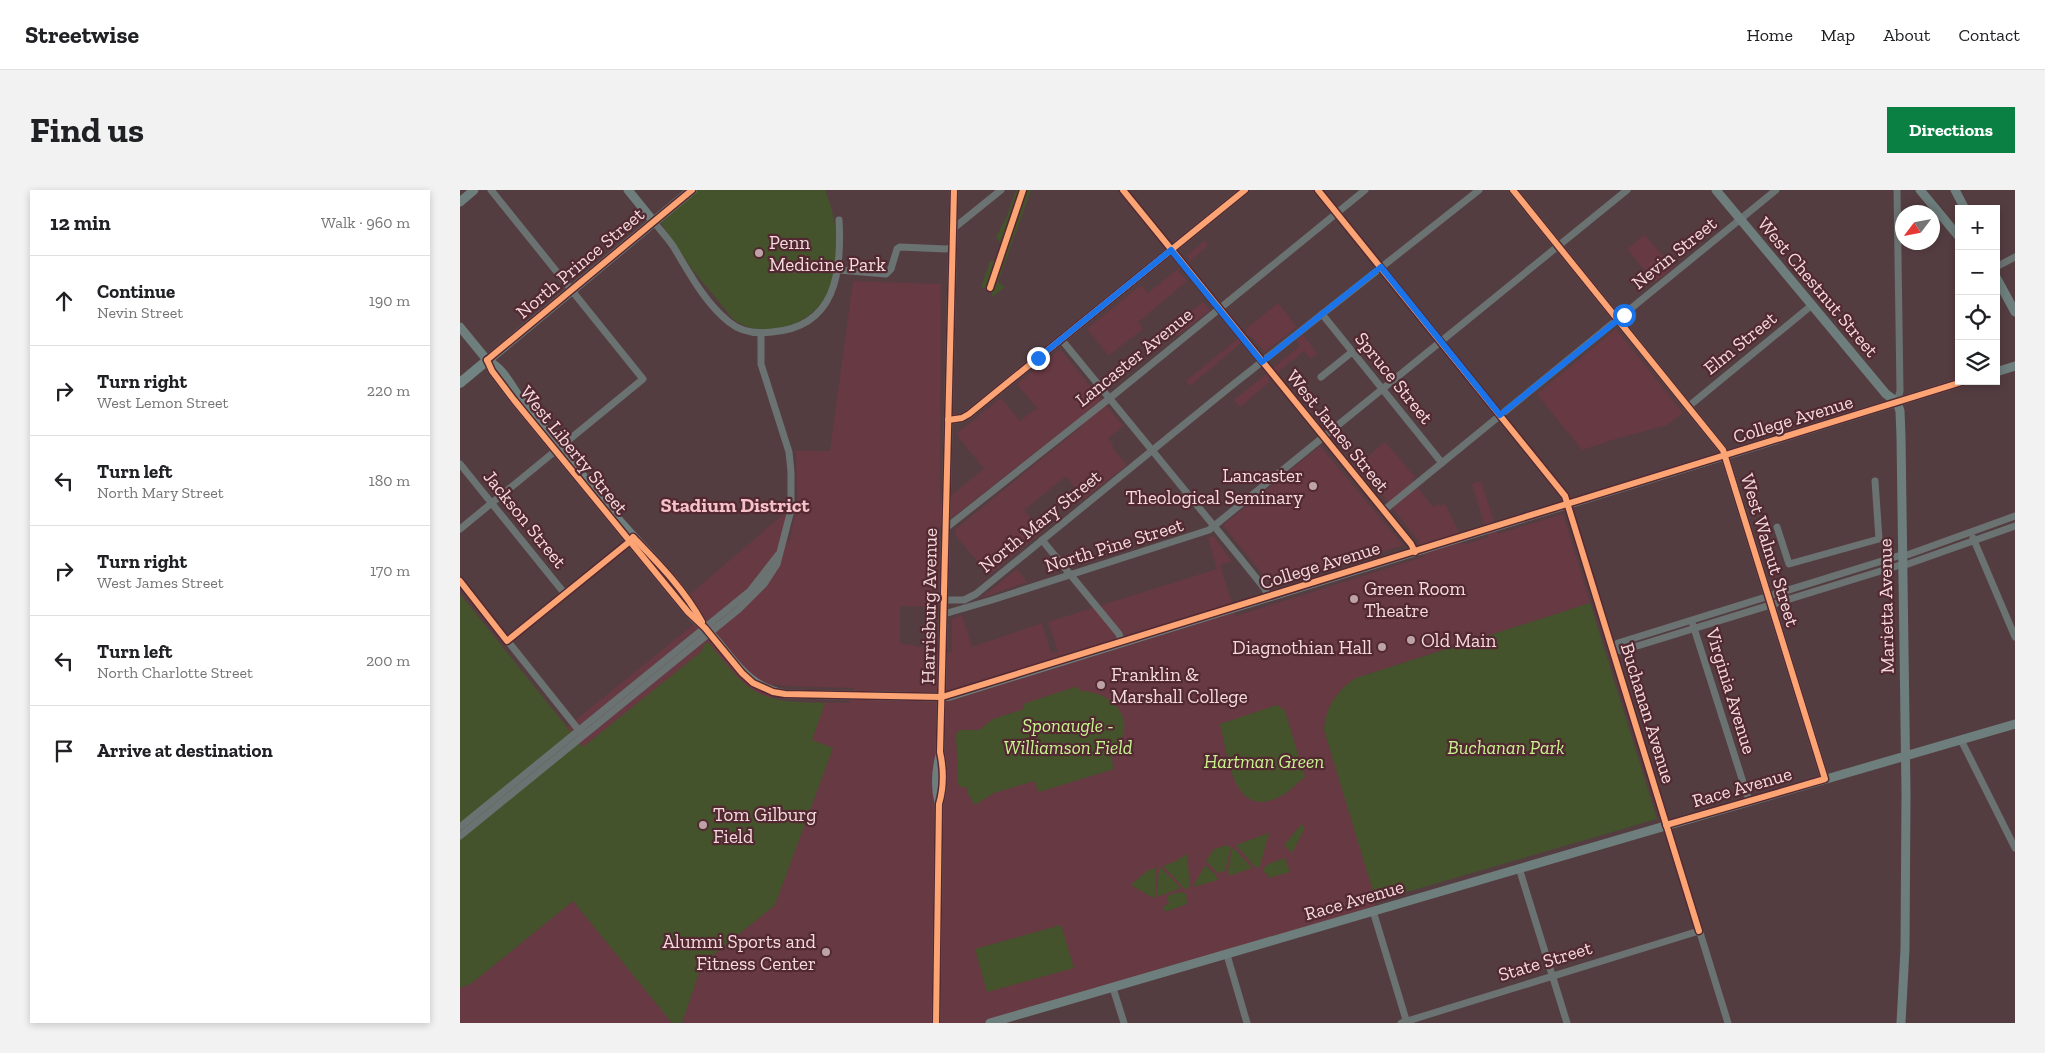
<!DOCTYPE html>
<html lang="en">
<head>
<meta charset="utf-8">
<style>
	body { margin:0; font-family:"Zilla Slab",serif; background:#f2f2f2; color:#202124 }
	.controls { position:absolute; right:15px; top:15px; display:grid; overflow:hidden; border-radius:0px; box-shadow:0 2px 8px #0003 }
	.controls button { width:45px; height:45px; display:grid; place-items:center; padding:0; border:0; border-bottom:1px solid #e0e0e0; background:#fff; color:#202124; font:25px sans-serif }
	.compass { position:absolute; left:1435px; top:15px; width:45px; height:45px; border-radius:50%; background:#fff; box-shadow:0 2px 8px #0003; rotate:238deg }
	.stop { position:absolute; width:15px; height:15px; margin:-11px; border:4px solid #1a73e8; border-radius:50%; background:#fff }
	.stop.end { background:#1a73e8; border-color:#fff; box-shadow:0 1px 5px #0008 }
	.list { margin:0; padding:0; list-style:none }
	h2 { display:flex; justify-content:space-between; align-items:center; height:65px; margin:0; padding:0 20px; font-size:21px }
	h2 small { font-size:16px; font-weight:400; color:#757577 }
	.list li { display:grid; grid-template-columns:32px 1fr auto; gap:15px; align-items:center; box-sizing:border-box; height:90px; padding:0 20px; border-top:1px solid #e0e0e0 }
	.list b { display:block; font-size:19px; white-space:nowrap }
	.list p { margin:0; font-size:16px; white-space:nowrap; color:#757577 }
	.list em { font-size:16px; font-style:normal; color:#757577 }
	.icon { flex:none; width:28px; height:28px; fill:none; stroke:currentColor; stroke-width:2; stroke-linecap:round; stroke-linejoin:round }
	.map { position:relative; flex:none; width:1555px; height:833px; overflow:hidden; border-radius:0px }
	header { display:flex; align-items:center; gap:30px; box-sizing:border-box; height:70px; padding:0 25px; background:#fff; border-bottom:1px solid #e0e0e0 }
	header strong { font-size:24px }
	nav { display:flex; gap:28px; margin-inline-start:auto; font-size:18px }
	.intro { display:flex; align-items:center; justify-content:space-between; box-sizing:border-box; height:120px; padding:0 30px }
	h1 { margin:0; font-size:35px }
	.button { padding:12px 22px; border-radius:0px; background:#0b8043; color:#fff; font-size:18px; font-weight:700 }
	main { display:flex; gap:30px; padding:0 30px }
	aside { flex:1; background:#fff; border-radius:0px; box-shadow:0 2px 8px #0003 }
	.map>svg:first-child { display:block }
	.built { fill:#673942; fill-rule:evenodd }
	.green { fill:#44532b }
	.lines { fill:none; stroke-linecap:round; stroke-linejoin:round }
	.minor { stroke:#6b7272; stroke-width:7 }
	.major { stroke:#6e7e7c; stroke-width:9 }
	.highway { stroke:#718482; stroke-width:10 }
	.cycleway-casing { stroke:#522931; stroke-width:9 }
	.cycleway { stroke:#fda474; stroke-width:6 }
	.route { stroke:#1a73e8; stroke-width:6 }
	.poi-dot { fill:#bda3a7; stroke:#522931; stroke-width:2 }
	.labels { text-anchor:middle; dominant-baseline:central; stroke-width:4.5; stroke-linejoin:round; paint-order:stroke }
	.poi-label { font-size:19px; fill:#f5dade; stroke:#522931; text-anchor:start }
	.street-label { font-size:19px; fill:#f5dade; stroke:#522931 }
	.park-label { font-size:19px; font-style:italic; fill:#c8f490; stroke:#522931 }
	.neighbourhood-label { font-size:20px; font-weight:bold; fill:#f6c1c9; stroke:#522931 }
</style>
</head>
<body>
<header>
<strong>Streetwise</strong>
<nav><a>Home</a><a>Map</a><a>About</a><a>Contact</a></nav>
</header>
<div class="intro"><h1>Find us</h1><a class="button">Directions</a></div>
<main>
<aside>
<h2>12 min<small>Walk · 960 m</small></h2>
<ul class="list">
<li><svg class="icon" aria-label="ahead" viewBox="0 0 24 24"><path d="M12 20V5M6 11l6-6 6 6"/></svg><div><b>Continue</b><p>Nevin Street</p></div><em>190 m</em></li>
<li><svg class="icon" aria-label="right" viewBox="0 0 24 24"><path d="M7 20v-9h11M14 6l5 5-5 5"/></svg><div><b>Turn right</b><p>West Lemon Street</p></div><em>220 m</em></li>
<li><svg class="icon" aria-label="left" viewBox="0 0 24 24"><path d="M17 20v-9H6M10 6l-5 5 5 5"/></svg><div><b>Turn left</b><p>North Mary Street</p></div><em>180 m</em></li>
<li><svg class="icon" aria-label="right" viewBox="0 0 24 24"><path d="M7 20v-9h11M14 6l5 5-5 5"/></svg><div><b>Turn right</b><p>West James Street</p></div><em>170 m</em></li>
<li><svg class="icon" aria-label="left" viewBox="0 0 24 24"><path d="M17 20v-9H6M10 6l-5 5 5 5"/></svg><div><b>Turn left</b><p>North Charlotte Street</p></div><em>200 m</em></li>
<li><svg class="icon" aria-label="arrive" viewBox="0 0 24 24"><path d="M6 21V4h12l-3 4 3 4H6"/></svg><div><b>Arrive at destination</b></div></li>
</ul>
</aside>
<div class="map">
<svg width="1555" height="833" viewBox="0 0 1555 833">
	<rect width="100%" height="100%" fill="#543d41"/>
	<!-- built -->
	<g class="built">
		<path d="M1185,45L1213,78L1195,92L1167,59Z"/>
		<path d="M744,51L748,55L718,81L727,91L678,132L683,139L649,165L647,163L627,139L681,95L688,103L730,69L727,66Z"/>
		<path d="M393,91L481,94L480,314L524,279L496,244L541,208L560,231L577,218L557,194L600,159L663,236L648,249L654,255L652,257L667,275L624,309L606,286L564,320L582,342L529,385L495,345L496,339L623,235L618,229L480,337L478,417L440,416V453L492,463V431L493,429L502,425L512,457L582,433L591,463L598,462L588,432L757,379L748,348L753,346L772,371L760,375L776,426L963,367L958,350L898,275L925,252L955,287L952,290L973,317L978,314L980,316L985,313L997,338L1003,355L1028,347L1012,294L1021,291L1038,344L1103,324L1130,413L896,488L884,497L875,507L866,547L896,640L916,711L913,721L530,833H0V404L107,537L244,426L228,406L325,323L329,354L337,313L336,261H370ZM314,494L328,496L394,498L389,513L324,512L312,509Z"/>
		<path d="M743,112L750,120L717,146L711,138Z"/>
		<path d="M818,113L837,137L805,162L790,145L730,196L726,191L787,141L786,139Z"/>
		<path d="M1156,139L1223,223L1207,235L1155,249L1122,260L1077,204Z"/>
		<path d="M843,145L857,163L851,169L844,161L808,190L810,192L780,217L774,210L840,156L837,151Z"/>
		<path d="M860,256L942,354L941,356L812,396L763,335Z"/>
		<path d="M557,379L567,392L521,408Z"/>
	</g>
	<!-- green -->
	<g class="green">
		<path d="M238,0H365C386,51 385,124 320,138C304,142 286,139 273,129L235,83L200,32Z"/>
		<path d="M556,0H571L538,92L545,97L532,107V100L521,97L530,71H535L541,54L536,47L547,26Z"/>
		<path d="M0,404L123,557L242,461L243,456L248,452C291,505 295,512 365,513L352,550L373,558L315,715L242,774L222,833H212L113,711L12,793L0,798Z"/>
		<path d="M1130,413L1197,629L916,711L864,540C865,518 877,500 896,488Z"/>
		<path d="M618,496L619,501C641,500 668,516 664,541C662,551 656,559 651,566L654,579L579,602L574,591L534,603L515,615L508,604L507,598L499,596L498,592L496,545L499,540H519L533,529L564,519L563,514Z"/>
		<path d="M817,515L825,521L845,587C837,592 830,602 821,606C772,632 768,565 760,534Z"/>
		<path d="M841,635H843L844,640L832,663L824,655Z"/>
		<path d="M809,643L800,676L796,678L776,655Z"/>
		<path d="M768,655L771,658L765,681L758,683L746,671L754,659Z"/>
		<path d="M773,657L792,678L769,686L768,679Z"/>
		<path d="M727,664L730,696L726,700L703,676L716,671Z"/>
		<path d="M825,668L830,682L809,688L807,683L805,684L803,679L808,674Z"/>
		<path d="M745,675L755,684L758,690L733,697Z"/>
		<path d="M699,676L721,698L697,707Z"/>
		<path d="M695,678V707L693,708L671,695L687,681Z"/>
		<path d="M719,702L726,703L727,714L705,722L703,716L709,714L707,706Z"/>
		<path d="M601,735L614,778L527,802L515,759Z"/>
	</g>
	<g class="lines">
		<!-- minor -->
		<g class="minor">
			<path d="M663,0L951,354L955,362"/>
			<path d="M858,0L1105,306L1268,833"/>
			<path d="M194,32C200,40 207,47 213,56C229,82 244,112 269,132C281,142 297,144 312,142C376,137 382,82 379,30"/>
			<path d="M494,38L541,0"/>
			<path d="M1536,77L1555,67"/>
			<path d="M379,80L426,84L431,79L437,59L440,57L486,59L493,57"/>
			<path d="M862,124L982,273"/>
			<path d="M601,149L781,369L805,399L808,407"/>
			<path d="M861,187L892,162"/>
			<path d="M1437,212L1440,201L1437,0"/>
			<path d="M1229,216L1352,115"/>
			<path d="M0,274L105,404"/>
			<path d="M923,321L1316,0"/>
			<path d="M1317,337L1329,374L1419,349L1415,291"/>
			<path d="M486,338L650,208L905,0"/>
			<path d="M0,339L183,189L31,0"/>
			<path d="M1513,348L1555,447"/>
			<path d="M582,350L659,444L662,452"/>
			<path d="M0,391L121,543"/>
			<path d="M484,410H504L516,404L770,197L1019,0"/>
			<path d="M484,424L532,410L749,340L1167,0"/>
			<path d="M1233,435L1289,611"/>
			<path d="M47,451L173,349"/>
			<path d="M1152,458L1158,453L1438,366L1447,365L1555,326"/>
			<path d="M1152,458L1161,461L1437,376L1448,374L1555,336"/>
			<path d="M1501,550L1555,658"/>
			<path d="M0,637L274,414L290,401L318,365"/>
			<path d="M0,646L279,419L304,394L317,374L331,320V282L329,262L301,174V143"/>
			<path d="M1059,678L1107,833"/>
			<path d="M913,721L947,833"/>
			<path d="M767,765L787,833"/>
			<path d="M653,798L664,833"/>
			<path d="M941,833L1239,741"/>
		</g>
		<!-- major -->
		<g class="major">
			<path d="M168,0L194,32"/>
			<path d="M1053,0L1263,260L1365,589"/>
			<path d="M1256,0L1426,204L1437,212"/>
			<path d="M1460,0L1499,47"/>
			<path d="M1495,0L1505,19"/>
			<path d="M0,12L14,0"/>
			<path d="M1536,87L1555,122"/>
			<path d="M0,137L27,170L32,181L54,210L228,422C233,428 240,433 245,438C273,466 283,496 325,504L482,507L490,506L1505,191"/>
			<path d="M27,170C43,179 49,192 59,207C72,224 86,240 100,257C124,287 148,320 175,348C200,375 225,401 243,434"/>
			<path d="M1536,182L1555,176"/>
			<path d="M1437,212L1440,221L1441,247L1446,603L1445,759L1441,833"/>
			<path d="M488,230L502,228L509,224L785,0"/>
			<path d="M479,613C475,597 476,581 480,565"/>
			<path d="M476,833L479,614C484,597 484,580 480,562L494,0"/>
			<path d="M530,833L1555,534"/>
		</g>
		<!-- highway -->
		<path class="highway" d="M0,193L232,0"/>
		<defs>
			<g id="cycleway">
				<path d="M663,0L951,354L955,362"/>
				<path d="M858,0L1105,306L1239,741"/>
				<path d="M1053,0L1263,260L1365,589L1206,635"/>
				<path d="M530,98L563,0"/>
				<path d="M27,170L32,181L54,210L228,422L245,438L282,483L293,493L313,502L325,504L482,507L1505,191"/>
				<path d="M27,170L232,0"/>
				<path d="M488,230L502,228L509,224L785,0"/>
				<path d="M173,347C198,373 224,399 242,432"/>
				<path d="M0,391L47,451L174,348"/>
				<path d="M476,833L479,614C484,597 484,580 480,562L494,0"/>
			</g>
		</defs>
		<!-- cycleway casing -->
		<use href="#cycleway" class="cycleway-casing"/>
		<!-- cycleway -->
		<use href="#cycleway" class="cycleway"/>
	</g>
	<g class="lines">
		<!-- route -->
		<path class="route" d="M578,168L711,60L802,172L921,77L1040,225L1164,125"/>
	</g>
	<!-- markers -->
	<g class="poi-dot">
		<circle cx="299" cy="63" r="5"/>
		<circle cx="853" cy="296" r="5"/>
		<circle cx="894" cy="409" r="5"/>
		<circle cx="951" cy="450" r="5"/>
		<circle cx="922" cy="457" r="5"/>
		<circle cx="641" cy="495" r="5"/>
		<circle cx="243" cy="635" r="5"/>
		<circle cx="366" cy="762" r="5"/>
	</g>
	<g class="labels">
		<!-- poi labels -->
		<g class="poi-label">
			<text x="309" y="52">Penn<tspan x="309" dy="22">Medicine Park</tspan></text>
			<text x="843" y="285" text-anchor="end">Lancaster<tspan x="843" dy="22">Theological Seminary</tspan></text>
			<text x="904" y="398">Green Room<tspan x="904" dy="22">Theatre</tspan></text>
			<text x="961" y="450">Old Main</text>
			<text x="912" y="457" text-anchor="end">Diagnothian Hall</text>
			<text x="651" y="484">Franklin &amp;<tspan x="651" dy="22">Marshall College</tspan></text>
			<text x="253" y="624">Tom Gilburg<tspan x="253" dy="22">Field</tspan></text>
			<text x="356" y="751" text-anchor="end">Alumni Sports and<tspan x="356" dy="22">Fitness Center</tspan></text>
		</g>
		<!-- street labels -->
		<g class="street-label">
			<text transform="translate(1214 63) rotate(-39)">Nevin Street</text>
			<text transform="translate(120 73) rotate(-40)">North Prince Street</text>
			<text transform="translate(1358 97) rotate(50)">West Chestnut Street</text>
			<text transform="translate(1280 153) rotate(-39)">Elm Street</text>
			<text transform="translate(674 167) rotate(-39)">Lancaster Avenue</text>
			<text transform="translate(934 188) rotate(51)">Spruce Street</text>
			<text transform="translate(1333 229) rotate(-17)">College Avenue</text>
			<text transform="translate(878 241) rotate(51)">West James Street</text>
			<text transform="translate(114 260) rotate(51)">West Liberty Street</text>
			<text transform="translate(65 329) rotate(51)">Jackson Street</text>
			<text transform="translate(580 331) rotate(-39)">North Mary Street</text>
			<text transform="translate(654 355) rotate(-17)">North Pine Street</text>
			<text transform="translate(1310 360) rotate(73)">West Walnut Street</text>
			<text transform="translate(860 375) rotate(-17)">College Avenue</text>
			<text transform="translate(469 416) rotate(-89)">Harrisburg Avenue</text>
			<text transform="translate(1426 416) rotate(-91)">Marietta Avenue</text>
			<text transform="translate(1271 501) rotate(73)">Virginia Avenue</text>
			<text transform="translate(1188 523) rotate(73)">Buchanan Avenue</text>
			<text transform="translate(1282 597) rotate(-16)">Race Avenue</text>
			<text transform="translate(894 710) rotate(-16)">Race Avenue</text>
			<text transform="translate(1085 771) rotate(-17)">State Street</text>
		</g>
		<!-- park labels -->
		<g class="park-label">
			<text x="608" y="535">Sponaugle -<tspan x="608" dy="22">Williamson Field</tspan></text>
			<text x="1046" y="557">Buchanan Park</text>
			<text x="804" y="571">Hartman Green</text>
		</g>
		<!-- neighbourhood labels -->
		<g class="neighbourhood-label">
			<text x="275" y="315">Stadium District</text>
		</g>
	</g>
</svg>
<div class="controls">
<button>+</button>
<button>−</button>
<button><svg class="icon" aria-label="locate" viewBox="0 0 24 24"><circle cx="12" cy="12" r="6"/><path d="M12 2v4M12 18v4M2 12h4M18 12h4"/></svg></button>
<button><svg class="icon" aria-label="layers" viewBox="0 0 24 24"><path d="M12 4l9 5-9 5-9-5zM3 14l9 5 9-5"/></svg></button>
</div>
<svg class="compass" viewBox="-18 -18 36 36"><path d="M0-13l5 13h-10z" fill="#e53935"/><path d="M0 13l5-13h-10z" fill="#757577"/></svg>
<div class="stop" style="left:1164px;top:125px"></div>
<div class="stop end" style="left:578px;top:168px"></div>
</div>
</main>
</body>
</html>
